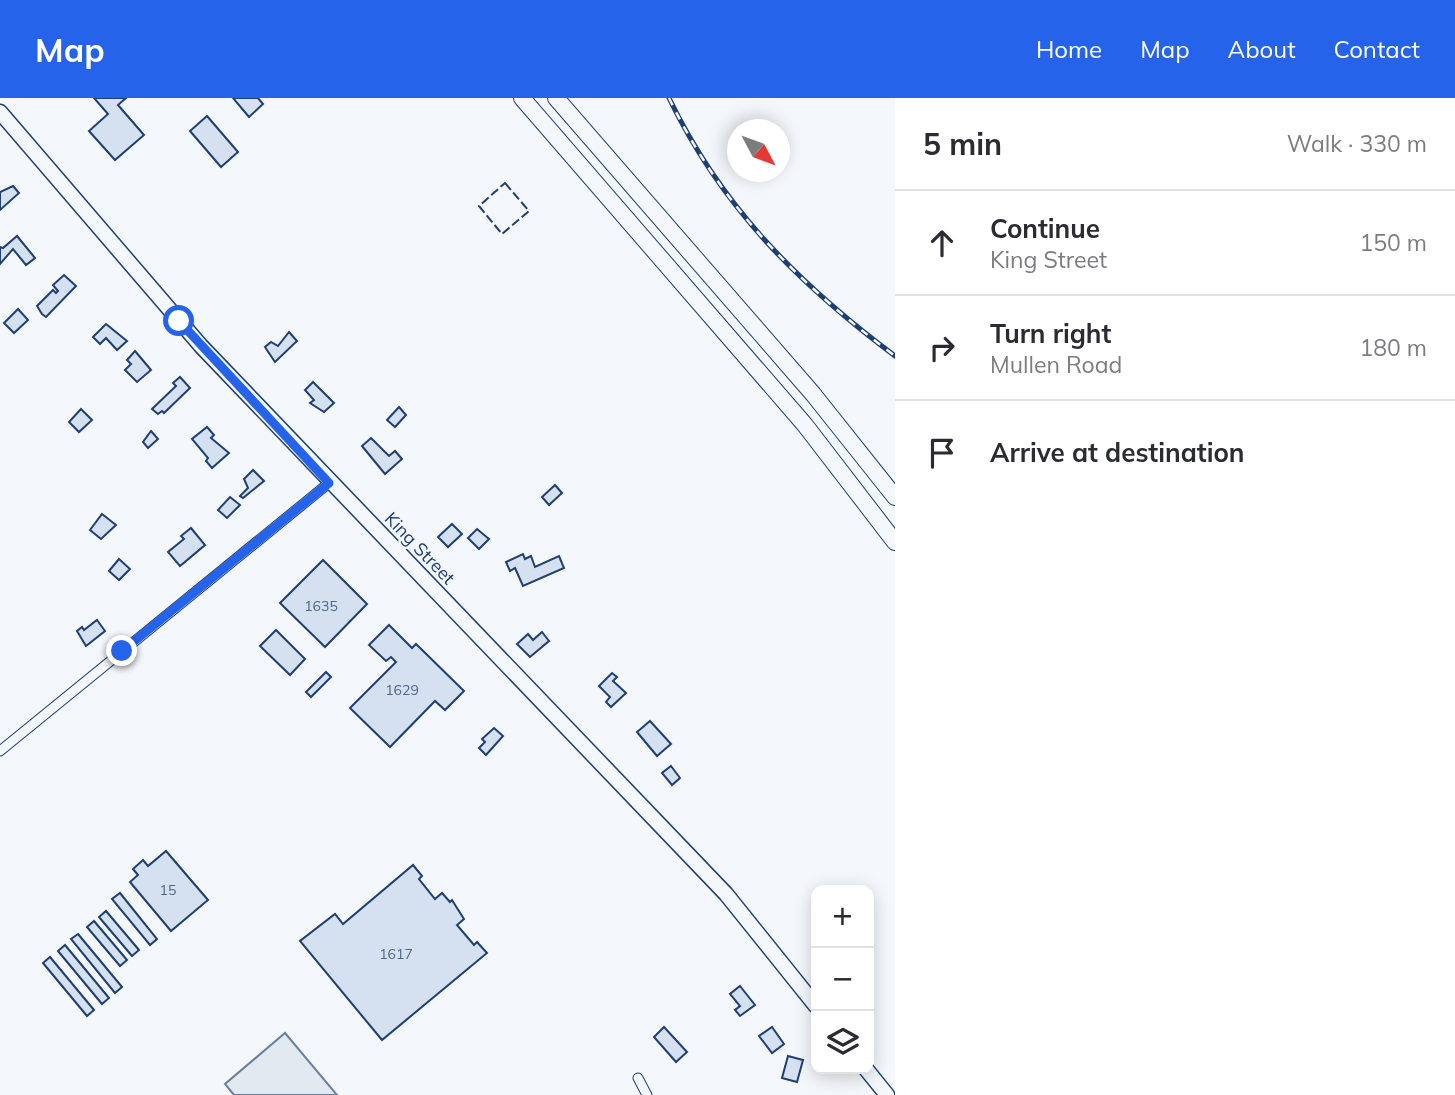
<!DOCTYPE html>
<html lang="en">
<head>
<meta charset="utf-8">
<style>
	body { margin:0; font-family:Mulish,sans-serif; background:#f7f7f7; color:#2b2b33 }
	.controls { position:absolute; right:21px; bottom:21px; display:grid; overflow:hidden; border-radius:14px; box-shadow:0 4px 18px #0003 }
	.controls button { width:63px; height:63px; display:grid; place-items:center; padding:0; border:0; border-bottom:2px solid #e1e1e2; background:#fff; color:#2b2b33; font:35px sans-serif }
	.compass { position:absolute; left:727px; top:21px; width:63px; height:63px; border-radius:50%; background:#fff; box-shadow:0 4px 18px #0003; rotate:131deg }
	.stop { position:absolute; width:21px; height:21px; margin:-16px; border:5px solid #2563eb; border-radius:50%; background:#fff }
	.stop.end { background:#2563eb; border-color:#fff; box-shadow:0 2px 7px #0008 }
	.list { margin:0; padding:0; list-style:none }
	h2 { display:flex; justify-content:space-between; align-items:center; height:91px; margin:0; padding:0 28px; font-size:30px }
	h2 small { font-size:23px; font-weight:400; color:#7c7c81 }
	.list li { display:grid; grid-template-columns:46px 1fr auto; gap:21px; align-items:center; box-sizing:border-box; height:105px; padding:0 28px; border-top:2px solid #e1e1e2 }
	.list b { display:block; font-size:26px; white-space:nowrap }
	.list p { margin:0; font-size:23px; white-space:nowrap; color:#7c7c81 }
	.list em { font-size:23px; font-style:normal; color:#7c7c81 }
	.icon { flex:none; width:38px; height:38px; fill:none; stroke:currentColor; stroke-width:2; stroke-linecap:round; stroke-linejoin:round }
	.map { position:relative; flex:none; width:895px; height:997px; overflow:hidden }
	header { display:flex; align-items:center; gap:42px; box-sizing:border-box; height:98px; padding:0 35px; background:#2563eb; color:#fff }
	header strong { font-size:33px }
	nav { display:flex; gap:38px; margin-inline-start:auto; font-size:24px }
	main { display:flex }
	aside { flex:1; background:#fff }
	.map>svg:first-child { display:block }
	.green { fill:#e3e9f0; stroke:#687fa3; stroke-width:2 }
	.building { fill:#d5e0f0; stroke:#1d3f73; stroke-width:2 }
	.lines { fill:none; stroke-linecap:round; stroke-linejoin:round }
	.street-casing { stroke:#1d3f73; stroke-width:11 }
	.primary-casing { stroke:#1d3f73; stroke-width:17 }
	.highway-casing { stroke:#1d3f73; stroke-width:18 }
	.street { stroke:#f4f7fb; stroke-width:9 }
	.primary { stroke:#f4f7fb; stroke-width:14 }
	.highway { stroke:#f4f7fb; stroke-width:16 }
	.rail-casing { stroke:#1d3f73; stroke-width:5 }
	.rail { stroke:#f4f7fb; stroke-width:2.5; stroke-dasharray:8; stroke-linecap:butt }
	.fence { stroke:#1d3f73; stroke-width:2; stroke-dasharray:9 3.5; stroke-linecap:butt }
	.route { stroke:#2563eb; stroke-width:9 }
	.labels { text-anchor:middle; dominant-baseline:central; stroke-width:5; stroke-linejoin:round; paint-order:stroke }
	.number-label { font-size:14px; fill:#4b6792 }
	.street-label { font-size:18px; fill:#1d3f73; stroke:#f4f7fb }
</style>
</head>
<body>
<header>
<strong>Map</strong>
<nav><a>Home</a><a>Map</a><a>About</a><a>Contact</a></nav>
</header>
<main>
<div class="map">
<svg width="895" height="997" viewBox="0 0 895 997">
	<rect width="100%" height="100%" fill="#f4f7fb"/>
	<!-- green -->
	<path class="green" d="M285,935L337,997H234L225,986Z"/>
	<!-- building -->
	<g class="building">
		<path d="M94,0H126L118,7L144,37L115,62L89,33L108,16Z"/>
		<path d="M233,0H258L263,6L249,19Z"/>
		<path d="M207,18L238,54L221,69L190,33Z"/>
		<path d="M13,88L19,95L0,112V94Z"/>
		<path d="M17,138L35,160L26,167L13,151L0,166V149L3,150Z"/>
		<path d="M64,177L76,188L46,219L42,216L37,208L53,192L56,195L58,193L53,187Z"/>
		<path d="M18,211L28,222L14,235L4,225Z"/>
		<path d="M106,226L127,243L117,252L106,240L100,246L93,239Z"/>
		<path d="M289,234L297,243L275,264L265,249L271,244L278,248Z"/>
		<path d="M135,253L151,272L137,284L125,272L131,266L127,262Z"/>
		<path d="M180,279L190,290L164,315L162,313L158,316L152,311L176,288L173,285Z"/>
		<path d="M313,284L334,305L324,314L310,305L314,302L305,292Z"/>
		<path d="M399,309L406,317L395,329L387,322Z"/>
		<path d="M81,311L92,322L79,334L69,324Z"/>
		<path d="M207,329L214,337L211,340L229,355L212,370L206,363L208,360L192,341Z"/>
		<path d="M151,333L158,341L148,350L143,344Z"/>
		<path d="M371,340L389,358L395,353L402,361L385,376L362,348Z"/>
		<path d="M253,372L264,383L243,400L240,398L248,390L244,381Z"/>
		<path d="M555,387L562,395L549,407L542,399Z"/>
		<path d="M230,399L240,407L227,420L218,412Z"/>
		<path d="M102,416L116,427L101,441L90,432Z"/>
		<path d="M452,426L462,436L448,449L438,439Z"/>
		<path d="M191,430L205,447L180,468L168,454L184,441L181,438Z"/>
		<path d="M477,431L489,441L479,451L468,440Z"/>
		<path d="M523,456L525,461L531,458L535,469L559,458L564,470L523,488L515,470L510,473L506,464Z"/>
		<path d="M119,461L130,471L119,482L109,473Z"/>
		<path d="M323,462L367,506L325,549L280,505Z"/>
		<path d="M97,522L105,533L86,548L77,533L82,529L84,532Z"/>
		<path d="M389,527L412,550L416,546L464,593L445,612L435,603L390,649L350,610L396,564L391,559L386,563L369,547Z"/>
		<path d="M276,532L305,561L290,577L260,548Z"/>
		<path d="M542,534L549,543L530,559L517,546L528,536L533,542Z"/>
		<path d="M326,574L331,579L311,599L306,594Z"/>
		<path d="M612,575L617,579L613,583L626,595L611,609L606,604L610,599L599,588Z"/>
		<path d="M650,623L671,646L657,658L637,634Z"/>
		<path d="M494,630L503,638L486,657L479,650L485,644L482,641Z"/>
		<path d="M671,668L680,680L672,687L662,675Z"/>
		<path d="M166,753L208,802L171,833L130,784L138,777L133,771L143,762L148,768Z"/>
		<path d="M413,767L422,778L419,781L435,801L442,795L450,804L452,802L464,821L457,827L474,847L477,844L487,855L382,942L300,843L335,816L343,826Z"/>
		<path d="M120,795L157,841L150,847L112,801Z"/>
		<path d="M106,813L139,852L132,858L99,819Z"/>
		<path d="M94,823L127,862L120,868L87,829Z"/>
		<path d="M78,836L122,889L115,895L71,841Z"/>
		<path d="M65,847L109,900L102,906L58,853Z"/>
		<path d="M50,859L94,912L87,918L43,865Z"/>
		<path d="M740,888L755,907L740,918L735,912L740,908L730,896Z"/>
		<path d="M664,929L687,954L676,964L654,939Z"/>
		<path d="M772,929L784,946L772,955L759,938Z"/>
		<path d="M788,958L803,962L797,984L782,980Z"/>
	</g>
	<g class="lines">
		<defs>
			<g id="street">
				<path d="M0,653L329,385"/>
				<path d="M638,980L647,997"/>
			</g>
			<g id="primary">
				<path d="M0,14L201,248L726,796L816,908"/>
				<path d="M866,971L887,997"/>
			</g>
			<g id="highway">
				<path d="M522,0L805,327L895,444"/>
				<path d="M556,0L813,296L895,399"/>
			</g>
		</defs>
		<!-- street casing -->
		<use href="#street" class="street-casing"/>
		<!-- primary casing -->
		<use href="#primary" class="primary-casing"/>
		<!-- highway casing -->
		<use href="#highway" class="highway-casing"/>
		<!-- street -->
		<use href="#street" class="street"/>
		<!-- primary -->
		<use href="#primary" class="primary"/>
		<!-- highway -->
		<use href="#highway" class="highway"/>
		<defs>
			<path id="rail" d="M669,0C722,110 799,186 895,258"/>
		</defs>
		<!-- rail casing -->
		<use href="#rail" class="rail-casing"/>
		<!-- rail -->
		<use href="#rail" class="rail"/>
		<!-- fence -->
		<path class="fence" d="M505,85L529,113L502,136L479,108Z"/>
	</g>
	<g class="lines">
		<!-- route -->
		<path class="route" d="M122,553L329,385L179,223"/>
	</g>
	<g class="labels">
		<!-- number labels -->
		<g class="number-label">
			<text x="321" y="508">1635</text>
			<text x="402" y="592">1629</text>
			<text x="168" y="792">15</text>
			<text x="396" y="856">1617</text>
		</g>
		<!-- street labels -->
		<g class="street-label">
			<text transform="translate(420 450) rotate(46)">King Street</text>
		</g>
	</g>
</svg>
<div class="controls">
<button>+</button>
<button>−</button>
<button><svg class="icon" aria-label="layers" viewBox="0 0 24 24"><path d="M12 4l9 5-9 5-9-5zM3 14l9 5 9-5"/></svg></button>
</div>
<svg class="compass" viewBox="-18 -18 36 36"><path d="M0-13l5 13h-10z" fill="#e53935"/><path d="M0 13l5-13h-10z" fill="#7c7c81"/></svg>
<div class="stop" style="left:179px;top:223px"></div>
<div class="stop end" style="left:122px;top:553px"></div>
</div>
<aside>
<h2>5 min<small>Walk · 330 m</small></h2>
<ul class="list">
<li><svg class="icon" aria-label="ahead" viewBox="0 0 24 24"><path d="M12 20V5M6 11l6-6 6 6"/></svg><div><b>Continue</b><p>King Street</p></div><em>150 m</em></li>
<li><svg class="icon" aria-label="right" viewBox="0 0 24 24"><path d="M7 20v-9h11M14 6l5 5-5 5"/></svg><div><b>Turn right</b><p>Mullen Road</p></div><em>180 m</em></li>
<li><svg class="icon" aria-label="arrive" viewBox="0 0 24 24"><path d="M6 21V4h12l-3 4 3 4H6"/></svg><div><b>Arrive at destination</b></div></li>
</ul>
</aside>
</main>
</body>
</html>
